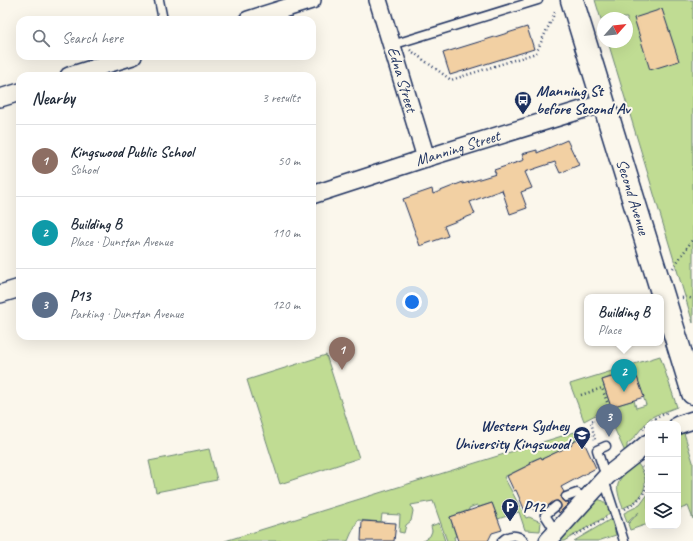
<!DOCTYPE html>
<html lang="en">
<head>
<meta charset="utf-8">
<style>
	body { margin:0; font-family:Caveat,sans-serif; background:#f2f2f3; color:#1f2937 }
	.controls { position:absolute; right:12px; bottom:12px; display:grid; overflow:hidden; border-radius:8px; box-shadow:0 4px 16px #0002 }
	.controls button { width:36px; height:36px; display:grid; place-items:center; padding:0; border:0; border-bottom:1px solid #e0e1e3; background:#fff; color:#1f2937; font:20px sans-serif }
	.compass { position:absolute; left:597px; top:12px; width:36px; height:36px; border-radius:50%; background:#fff; box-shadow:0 4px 16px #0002; rotate:63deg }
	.you { position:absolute; left:412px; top:302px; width:14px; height:14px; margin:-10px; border:3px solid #fff; border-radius:50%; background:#1a73e8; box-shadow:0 0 0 6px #1a73e833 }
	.badge { display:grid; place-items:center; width:26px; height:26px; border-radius:50%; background:#1b2f5e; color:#fff; font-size:13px; font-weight:700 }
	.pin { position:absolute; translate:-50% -33px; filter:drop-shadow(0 1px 2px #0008) }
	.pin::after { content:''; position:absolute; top:21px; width:14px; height:12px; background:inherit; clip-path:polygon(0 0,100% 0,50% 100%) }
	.popup { position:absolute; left:584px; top:294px; width:80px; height:52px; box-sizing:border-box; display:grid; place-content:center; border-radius:8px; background:#fff; filter:drop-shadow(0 1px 3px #0005); font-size:13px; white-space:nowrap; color:#747a83 }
	.popup b { font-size:15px; color:#1f2937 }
	.popup::after { content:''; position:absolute; left:50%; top:100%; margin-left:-8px; border:8px solid transparent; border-top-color:#fff }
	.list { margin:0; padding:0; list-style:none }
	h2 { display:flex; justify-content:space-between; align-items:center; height:52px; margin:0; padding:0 16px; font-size:17px }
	h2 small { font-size:13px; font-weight:400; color:#747a83 }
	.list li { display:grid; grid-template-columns:26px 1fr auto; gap:12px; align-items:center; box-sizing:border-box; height:72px; padding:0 16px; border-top:1px solid #e0e1e3 }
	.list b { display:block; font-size:15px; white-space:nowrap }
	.list p { margin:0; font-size:13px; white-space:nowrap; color:#747a83 }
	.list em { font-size:13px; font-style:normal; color:#747a83 }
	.icon { flex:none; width:22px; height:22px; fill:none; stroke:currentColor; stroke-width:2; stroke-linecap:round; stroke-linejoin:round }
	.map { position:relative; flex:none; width:693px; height:541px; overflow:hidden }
	.search { position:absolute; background:#fff; box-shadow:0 4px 16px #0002; left:16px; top:16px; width:300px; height:44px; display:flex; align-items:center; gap:10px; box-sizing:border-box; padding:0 14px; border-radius:12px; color:#747a83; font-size:15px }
	.panel { position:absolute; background:#fff; box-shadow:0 4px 16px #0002; left:16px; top:72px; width:300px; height:268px; border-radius:12px }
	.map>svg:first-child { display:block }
	.green { fill:#c0dc93; stroke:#6e8678; fill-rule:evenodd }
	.building { fill:#f2d0a3; stroke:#1b2f5e }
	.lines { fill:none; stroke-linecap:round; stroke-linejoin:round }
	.lane-casing { stroke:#1b2f5e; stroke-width:11 }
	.street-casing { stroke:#1b2f5e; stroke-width:20 }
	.secondary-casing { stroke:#1b2f5e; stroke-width:25 }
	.path { stroke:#1b2f5e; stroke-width:2.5; stroke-dasharray:1 3; stroke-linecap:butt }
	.lane { stroke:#fbf7ec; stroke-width:8 }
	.street { stroke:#fbf7ec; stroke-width:17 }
	.secondary { stroke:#fbf7ec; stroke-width:22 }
	.labels { text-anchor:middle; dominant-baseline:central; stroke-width:4; stroke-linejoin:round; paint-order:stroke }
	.street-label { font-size:16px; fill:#1b2f5e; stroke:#fbf7ec }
	.poi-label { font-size:16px; font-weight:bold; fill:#1b2f5e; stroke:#fbf7ec; text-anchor:start }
</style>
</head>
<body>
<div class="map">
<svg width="693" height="541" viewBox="0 0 693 541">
	<rect width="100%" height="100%" fill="#fbf7ec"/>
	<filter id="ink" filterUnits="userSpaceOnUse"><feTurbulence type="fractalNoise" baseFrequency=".025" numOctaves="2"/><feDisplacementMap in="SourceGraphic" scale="8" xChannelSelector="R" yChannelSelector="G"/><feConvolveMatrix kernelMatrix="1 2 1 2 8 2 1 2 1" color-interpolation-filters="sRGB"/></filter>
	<g filter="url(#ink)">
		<!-- green -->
		<g class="green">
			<path d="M595,0H693V323L608,42H627V18H603V26Z"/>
			<path d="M326,355L359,458L280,484L247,380Z"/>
			<path d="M660,356L677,407L656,415L650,418L633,439L627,444V451L625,452L611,421L608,411L601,412L584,421L570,384ZM610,377L612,385L637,377L646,405L636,408L634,400L611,407L602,380Z"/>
			<path d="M578,431L582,438L571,443L569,442L567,444L568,447L542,459L541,457L531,461V464L504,477L526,518L529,517L541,522L540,531L525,530L519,512L498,519L492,503L479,507L477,505L469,508V510L450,517L456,536L454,537L455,541H447L433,501L411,505L413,511L411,521L406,525L404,533L399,532L400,515L382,514L381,522L358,520L351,534L348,541H225Z"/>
			<path d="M684,433L693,462V519L688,506L678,510V435Z"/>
			<path d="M209,449L217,480L156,492L149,461Z"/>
			<path d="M637,463C648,475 648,493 634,502C631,505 627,506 623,508C621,503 619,498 618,492C615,479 628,470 637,463Z"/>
			<path d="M648,494V499L647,502L648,500V524L630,530L628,524L639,512L627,523L624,513L640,505Z"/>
			<path d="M597,499C606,501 607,506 610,514L564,541H559Z"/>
			<path d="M611,519L616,535L598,541H574Z"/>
			<path d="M439,523L445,541H423L430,536L432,531L431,526Z"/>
		</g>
		<!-- building -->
		<g class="building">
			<path d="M662,9L679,61L650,70L634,18Z"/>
			<path d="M527,27L534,49L450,75L443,53Z"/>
			<path d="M567,140L579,165L560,173L555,162L525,172L532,188L521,192L527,208L510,214L502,190L488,195L470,202L475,214L444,226L448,236L420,246L403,199L432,189L433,194L463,182V184L496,174L494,170L524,160L522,154L537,150V153Z"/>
			<path d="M632,367L635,378L637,377L644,397L611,407L602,380L618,375L617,372Z"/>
			<path d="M582,438L596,468L561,487L564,492L561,496V499L563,501L565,502H568L569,503L559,513L558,511L561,508V505L558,501H556L553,502L545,508L535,512L533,508L525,511L516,490L514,491L507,476L531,464L530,462L541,457L542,459L572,445L571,443Z"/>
			<path d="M492,503L502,530L492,533L488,541H458L450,517Z"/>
			<path d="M362,521L396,523L394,541H361Z"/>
		</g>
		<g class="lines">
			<defs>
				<g id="lane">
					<path d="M159,0L163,20"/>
					<path d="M392,45L538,0"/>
					<path d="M606,446L597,450L603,468L607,476"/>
					<path d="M604,480L624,541"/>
					<path d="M566,497L577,493L586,499"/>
					<path d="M556,506L545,515L556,532"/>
					<path d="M502,541C509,534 518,534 524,541"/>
				</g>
				<g id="street">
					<path id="s1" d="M378,0L426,158"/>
					<path d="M248,20L312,0"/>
					<path d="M69,76L133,56"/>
					<path d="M0,98L20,92"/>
					<path id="s2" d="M312,195L426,158L604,103"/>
					<path d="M0,294L20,288"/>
					<path d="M678,425L693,420"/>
					<path d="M548,541L607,476L635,454L648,443"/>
				</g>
				<g id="secondary">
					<path id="s3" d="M572,0L693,393"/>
				</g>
			</defs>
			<!-- lane casing -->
			<use href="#lane" class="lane-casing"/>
			<!-- street casing -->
			<use href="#street" class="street-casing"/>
			<!-- secondary casing -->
			<use href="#secondary" class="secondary-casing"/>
			<!-- path -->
			<g class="path">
				<path d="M410,50L451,80L536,53L556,10"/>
				<path d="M692,169H693"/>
				<path d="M673,268L693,239"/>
				<path d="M682,298L686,297L693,299"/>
				<path d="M581,395L602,388L611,413L591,421L595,440"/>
				<path d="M643,429L653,419L669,412"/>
				<path d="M625,509C642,499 654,487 642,467"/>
				<path d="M574,536L606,518"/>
			</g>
			<!-- lane -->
			<use href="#lane" class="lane"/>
			<!-- street -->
			<use href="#street" class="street"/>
			<!-- secondary -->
			<use href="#secondary" class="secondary"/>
		</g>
	</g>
	<!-- icons -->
	<defs>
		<symbol id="bus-pin" viewBox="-11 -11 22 30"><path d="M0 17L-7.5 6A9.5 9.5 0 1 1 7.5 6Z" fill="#1b2f5e" stroke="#fbf7ec"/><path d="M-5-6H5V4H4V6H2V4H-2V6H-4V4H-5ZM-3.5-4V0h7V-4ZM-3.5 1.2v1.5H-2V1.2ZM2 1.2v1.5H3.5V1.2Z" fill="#fff"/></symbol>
		<symbol id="university-pin" viewBox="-11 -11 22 30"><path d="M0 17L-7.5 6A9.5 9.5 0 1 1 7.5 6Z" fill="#1b2f5e" stroke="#fbf7ec"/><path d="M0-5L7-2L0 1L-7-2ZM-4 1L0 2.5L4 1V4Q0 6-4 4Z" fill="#fff"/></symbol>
		<symbol id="parking-pin" viewBox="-11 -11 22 30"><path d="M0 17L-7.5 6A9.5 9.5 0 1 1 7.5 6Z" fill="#1b2f5e" stroke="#fbf7ec"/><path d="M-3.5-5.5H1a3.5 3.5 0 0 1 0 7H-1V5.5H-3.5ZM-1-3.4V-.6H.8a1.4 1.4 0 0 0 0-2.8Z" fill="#fff"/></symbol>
	</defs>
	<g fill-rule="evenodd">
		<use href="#bus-pin" x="513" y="90" width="20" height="27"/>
		<use href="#university-pin" x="572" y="425" width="20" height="27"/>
		<use href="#parking-pin" x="500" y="497" width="20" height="27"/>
	</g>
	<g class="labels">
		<!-- street labels -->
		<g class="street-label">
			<text stroke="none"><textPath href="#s1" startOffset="83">Edna Street</textPath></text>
			<text stroke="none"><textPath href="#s2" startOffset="153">Manning Street</textPath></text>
			<text stroke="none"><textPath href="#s3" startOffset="206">Second Avenue</textPath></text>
		</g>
		<!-- poi labels -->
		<g class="poi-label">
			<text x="536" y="91">Manning St<tspan x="536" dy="18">before Second Av</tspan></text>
			<text x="569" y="426" text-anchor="end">Western Sydney<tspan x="569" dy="18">University Kingswood</tspan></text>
			<text x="523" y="507">P12</text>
		</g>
	</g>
</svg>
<div class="controls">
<button>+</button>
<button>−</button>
<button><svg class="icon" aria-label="layers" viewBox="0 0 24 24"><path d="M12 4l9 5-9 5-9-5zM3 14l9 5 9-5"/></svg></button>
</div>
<svg class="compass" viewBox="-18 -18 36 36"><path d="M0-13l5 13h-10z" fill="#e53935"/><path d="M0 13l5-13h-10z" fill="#747a83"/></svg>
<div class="you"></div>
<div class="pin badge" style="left:342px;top:370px;background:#8d6e63">1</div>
<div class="pin badge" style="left:624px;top:392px;background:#0f9aa8">2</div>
<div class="popup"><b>Building B</b>Place</div>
<div class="pin badge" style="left:609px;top:437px;background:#5c6f8a">3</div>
<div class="search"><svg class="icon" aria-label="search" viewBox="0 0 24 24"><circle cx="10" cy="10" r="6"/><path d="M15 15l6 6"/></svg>Search here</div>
<section class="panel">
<h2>Nearby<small>3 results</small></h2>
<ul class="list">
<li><span class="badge" style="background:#8d6e63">1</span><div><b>Kingswood Public School</b><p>School</p></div><em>50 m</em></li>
<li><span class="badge" style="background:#0f9aa8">2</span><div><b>Building B</b><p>Place · Dunstan Avenue</p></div><em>110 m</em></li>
<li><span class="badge" style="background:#5c6f8a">3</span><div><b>P13</b><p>Parking · Dunstan Avenue</p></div><em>120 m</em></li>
</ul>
</section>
</div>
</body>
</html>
